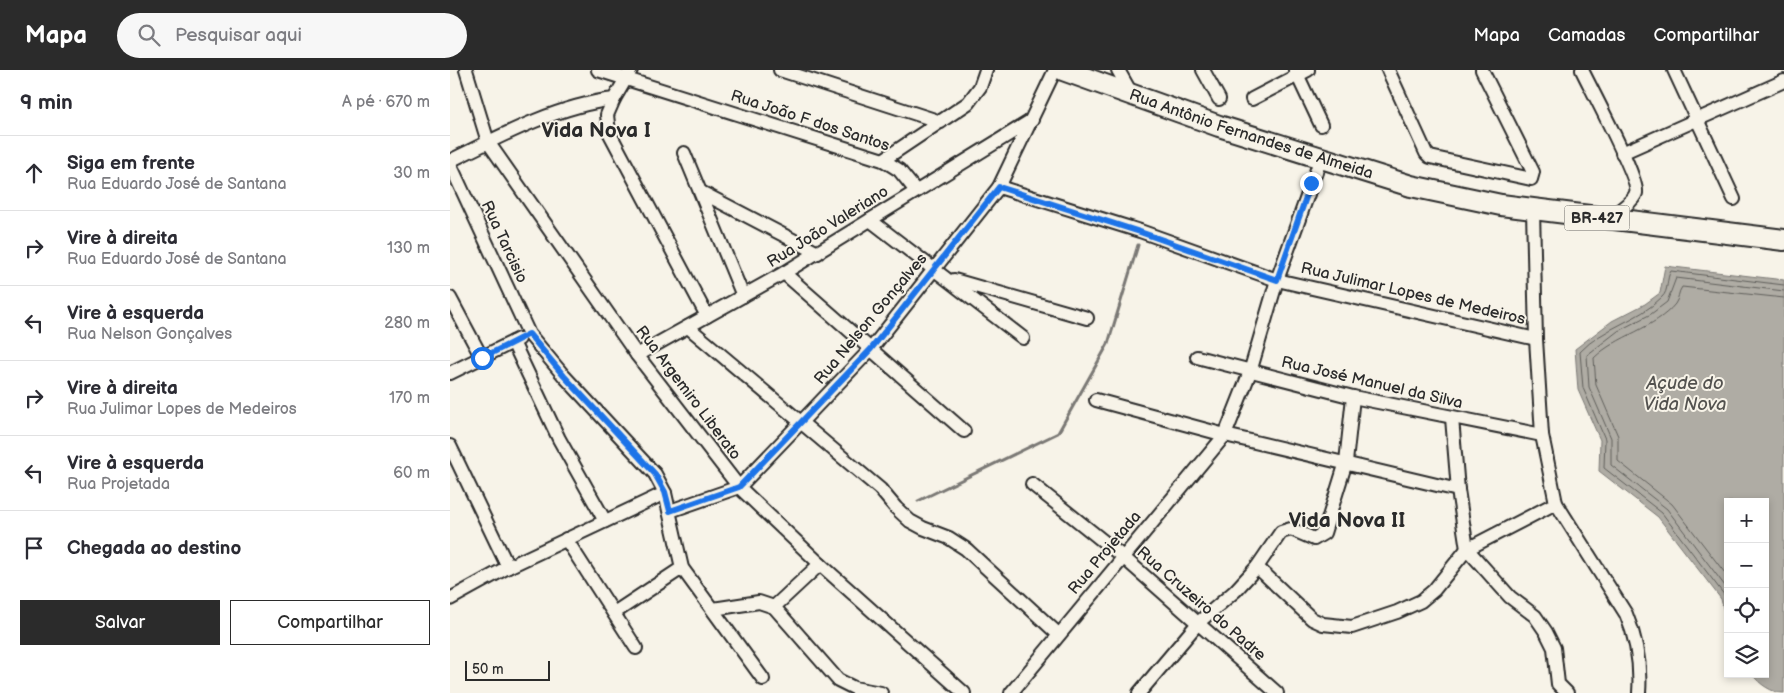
<!DOCTYPE html>
<html lang="pt">
<head>
<meta charset="utf-8">
<style>
	body { margin:0; font-family:"Balsamiq Sans",sans-serif; background:#f7f7f7; color:#2b2b33 }
	.controls { position:absolute; right:15px; bottom:15px; display:grid; overflow:hidden; border-radius:0px; box-shadow:0 2px 8px #0003 }
	.controls button { width:45px; height:45px; display:grid; place-items:center; padding:0; border:0; border-bottom:1px solid #e1e1e2; background:#fff; color:#2b2b33; font:25px sans-serif }
	.scale { position:absolute; left:15px; bottom:12px; width:85px; box-sizing:border-box; padding-left:5px; border:2px solid #2b2b2b; border-top:0; font-size:14px; line-height:18px; white-space:nowrap; color:#2b2b2b; -webkit-text-stroke:4px #f7f3e8; paint-order:stroke }
	.stop { position:absolute; width:15px; height:15px; margin:-11px; border:4px solid #1a73e8; border-radius:50%; background:#fff }
	.stop.end { background:#1a73e8; border-color:#fff; box-shadow:0 1px 5px #0008 }
	.list { margin:0; padding:0; list-style:none }
	h2 { display:flex; justify-content:space-between; align-items:center; height:65px; margin:0; padding:0 20px; font-size:21px }
	h2 small { font-size:16px; font-weight:400; color:#7c7c81 }
	.list li { display:grid; grid-template-columns:32px 1fr auto; gap:15px; align-items:center; box-sizing:border-box; height:75px; padding:0 20px; border-top:1px solid #e1e1e2 }
	.list b { display:block; font-size:19px; white-space:nowrap }
	.list p { margin:0; font-size:16px; white-space:nowrap; color:#7c7c81 }
	.list em { font-size:16px; font-style:normal; color:#7c7c81 }
	.actions { display:flex; gap:10px; padding:15px 20px }
	.actions a { flex:1; padding:11px 0; border:1px solid #2b2b2b; border-radius:0px; text-align:center; font-size:18px; color:#2b2b2b }
	.actions .main { background:#2b2b2b; color:#fff }
	.icon { flex:none; width:28px; height:28px; fill:none; stroke:currentColor; stroke-width:2; stroke-linecap:round; stroke-linejoin:round }
	.map { position:relative; flex:none; width:1334px; height:623px; overflow:hidden }
	header { display:flex; align-items:center; gap:30px; box-sizing:border-box; height:70px; padding:0 25px; background:#2b2b2b; color:#fff }
	header strong { font-size:24px }
	nav { display:flex; gap:28px; margin-inline-start:auto; font-size:18px }
	.search { width:350px; height:45px; background:#f7f7f7; display:flex; align-items:center; gap:12px; box-sizing:border-box; padding:0 18px; border-radius:28px; color:#7c7c81; font-size:19px }
	main { display:flex }
	aside { flex:1; background:#fff }
	.map>svg:first-child { display:block }
	.water { fill:#afaca4; stroke:#7a7874 }
	.lines { fill:none; stroke-linecap:round; stroke-linejoin:round }
	.shore { stroke:#605f5b; stroke-width:1 }
	.stream { stroke:#7a7874; stroke-width:3 }
	.minor-casing { stroke:#2b2b2b; stroke-width:16 }
	.trunk-casing { stroke:#2b2b2b; stroke-width:24 }
	.minor { stroke:#f7f3e8; stroke-width:12 }
	.trunk { stroke:#f7f3e8; stroke-width:20 }
	.route { stroke:#1a73e8; stroke-width:6 }
	.labels { text-anchor:middle; dominant-baseline:central; stroke-width:4; stroke-linejoin:round; paint-order:stroke }
	.shield { fill:#f7f3e8; stroke:#686764; stroke-width:1 }
	.shield-label { font-size:15px; font-weight:bold; fill:#2b2b2b }
	.street-label { font-size:16px; fill:#2b2b2b; stroke:#f7f3e8 }
	.water-label { font-size:18px; font-style:italic; fill:#53524f; stroke:#f7f3e8 }
	.district-label { font-size:21px; font-weight:bold; fill:#2b2b2b; stroke:#f7f3e8 }
</style>
</head>
<body>
<header>
<strong>Mapa</strong>
<div class="search"><svg class="icon" aria-label="search" viewBox="0 0 24 24"><circle cx="10" cy="10" r="6"/><path d="M15 15l6 6"/></svg>Pesquisar aqui</div>
<nav><a>Mapa</a><a>Camadas</a><a>Compartilhar</a></nav>
</header>
<main>
<aside>
<h2>9 min<small>A pé · 670 m</small></h2>
<ul class="list">
<li><svg class="icon" aria-label="ahead" viewBox="0 0 24 24"><path d="M12 20V5M6 11l6-6 6 6"/></svg><div><b>Siga em frente</b><p>Rua Eduardo José de Santana</p></div><em>30 m</em></li>
<li><svg class="icon" aria-label="right" viewBox="0 0 24 24"><path d="M7 20v-9h11M14 6l5 5-5 5"/></svg><div><b>Vire à direita</b><p>Rua Eduardo José de Santana</p></div><em>130 m</em></li>
<li><svg class="icon" aria-label="left" viewBox="0 0 24 24"><path d="M17 20v-9H6M10 6l-5 5 5 5"/></svg><div><b>Vire à esquerda</b><p>Rua Nelson Gonçalves</p></div><em>280 m</em></li>
<li><svg class="icon" aria-label="right" viewBox="0 0 24 24"><path d="M7 20v-9h11M14 6l5 5-5 5"/></svg><div><b>Vire à direita</b><p>Rua Julimar Lopes de Medeiros</p></div><em>170 m</em></li>
<li><svg class="icon" aria-label="left" viewBox="0 0 24 24"><path d="M17 20v-9H6M10 6l-5 5 5 5"/></svg><div><b>Vire à esquerda</b><p>Rua Projetada</p></div><em>60 m</em></li>
<li><svg class="icon" aria-label="arrive" viewBox="0 0 24 24"><path d="M6 21V4h12l-3 4 3 4H6"/></svg><div><b>Chegada ao destino</b></div></li>
</ul>
<div class="actions"><a class="main">Salvar</a><a>Compartilhar</a></div>
</aside>
<div class="map">
<svg width="1334" height="623" viewBox="0 0 1334 623">
	<rect width="100%" height="100%" fill="#f7f3e8"/>
	<filter id="ink" filterUnits="userSpaceOnUse"><feTurbulence type="fractalNoise" baseFrequency=".02" numOctaves="2"/><feDisplacementMap in="SourceGraphic" scale="10" xChannelSelector="R" yChannelSelector="G"/><feConvolveMatrix kernelMatrix="1 2 1 2 8 2 1 2 1" color-interpolation-filters="sRGB"/></filter>
	<g filter="url(#ink)">
		<!-- water -->
		<path class="water" d="M1215,196L1334,210V623C1322,623 1309,614 1302,604H1315V432H1278V559L1271,529L1208,447L1149,401L1150,370L1128,320L1125,279L1162,251L1195,234L1210,223Z"/>
		<g class="lines">
			<!-- shore -->
			<g class="shore">
				<path d="M1278,507L1222,434L1168,391V366L1146,315L1144,288C1166,266 1206,258 1225,234C1229,229 1228,222 1232,217L1334,228"/>
				<path d="M1278,520L1217,439L1161,395V368L1139,317L1137,285L1168,261L1201,244L1217,232L1226,208L1334,221"/>
				<path d="M1278,537L1275,526L1212,443L1154,398L1155,369L1133,318L1130,282C1153,257 1189,251 1212,227C1219,221 1216,208 1221,201L1334,215"/>
			</g>
			<!-- stream -->
			<path class="stream" d="M468,431L608,363L658,274L688,175"/>
			<defs>
				<g id="minor">
					<path d="M16,0L38,72L187,285L289,417L370,494L514,623"/>
					<path d="M148,0L433,90L449,100L466,121"/>
					<path d="M330,0L491,52"/>
					<path d="M668,0L681,23"/>
					<path d="M753,0L769,29"/>
					<path d="M845,0L871,55"/>
					<path d="M938,0L976,83L980,87L1081,109L1083,102L1032,0"/>
					<path d="M1132,0C1140,17 1190,110 1186,123C1183,132 1166,143 1158,149"/>
					<path d="M1224,0L1284,129"/>
					<path d="M164,29L157,45L159,62L257,246"/>
					<path d="M802,29L858,0"/>
					<path d="M234,83L293,226"/>
					<path d="M1172,83L1334,11"/>
					<path d="M433,90L518,33L530,17L536,0"/>
					<path d="M0,91C52,65 107,36 164,29L181,0"/>
					<path d="M0,94L79,264L114,306L205,404L215,423L232,498L313,609"/>
					<path d="M549,117L690,161L827,210L1086,269"/>
					<path d="M251,122L368,183"/>
					<path d="M1083,140L1086,269L1092,365L1106,433L1176,544C1187,570 1191,595 1189,623"/>
					<path d="M420,150L573,268"/>
					<path d="M334,203L514,361"/>
					<path d="M504,210L637,248"/>
					<path d="M0,228L32,288"/>
					<path d="M238,257L430,419L446,438L460,451L473,458L499,468L516,479L608,564"/>
					<path d="M63,272L109,369L155,451"/>
					<path d="M187,285L334,203L582,50"/>
					<path d="M747,287L903,327L1092,365"/>
					<path d="M0,303L69,269"/>
					<path d="M646,330L775,365L1008,420"/>
					<path d="M1002,348L1008,420L1017,479L1060,527L1085,546L1096,562L1104,578L1108,614L1117,623"/>
					<path d="M0,376L58,497"/>
					<path d="M582,414L673,487L827,623"/>
					<path d="M220,441L289,417L421,279L549,117L605,0"/>
					<path d="M116,469L186,578"/>
					<path d="M807,497L862,549L873,554L902,557L947,542L971,531L984,520L1017,479L1106,433"/>
					<path d="M0,529L58,497L215,423"/>
					<path d="M324,537L388,610L404,618L431,623"/>
					<path d="M263,539L309,532L324,537L370,494"/>
					<path d="M164,543L232,498"/>
					<path d="M561,623L775,365L800,302L827,210L871,88"/>
					<path d="M689,623L749,552L785,521L807,497L831,462L841,459L864,469L874,463L896,392L903,327"/>
				</g>
				<g id="trunk">
					<path id="s1" d="M613,0L769,56L961,116L1051,135L1334,170"/>
				</g>
			</defs>
			<!-- minor casing -->
			<use href="#minor" class="minor-casing"/>
			<!-- trunk casing -->
			<use href="#trunk" class="trunk-casing"/>
			<!-- minor -->
			<use href="#minor" class="minor"/>
			<!-- trunk -->
			<use href="#trunk" class="trunk"/>
		</g>
	</g>
	<g class="lines" filter="url(#ink)">
		<!-- route -->
		<path class="route" d="M32,288L79,264L114,306L205,404L215,422L220,441L289,417L421,279L549,117L690,162L827,210L861,113"/>
	</g>
	<g class="labels">
		<!-- shield labels -->
		<rect class="shield" x="1114.5" y="135.5" width="65" height="25" rx="4"/>
		<g class="shield-label">
			<text x="1147" y="148">BR-427</text>
		</g>
		<!-- street labels -->
		<g class="street-label">
			<text transform="translate(360 51) rotate(18)">Rua João F dos Santos</text>
			<text stroke="none"><textPath href="#s1" startOffset="199">Rua Antônio Fernandes de Almeida</textPath></text>
			<text transform="translate(378 157) rotate(-32)">Rua João Valeriano</text>
			<text transform="translate(54 172) rotate(65)">Rua Tarcisio</text>
			<text transform="translate(963 224) rotate(13)">Rua Julimar Lopes de Medeiros</text>
			<text transform="translate(421 249) rotate(-50)">Rua Nelson Gonçalves</text>
			<text transform="translate(922 313) rotate(13)">Rua José Manuel da Silva</text>
			<text transform="translate(238 323) rotate(53)">Rua Argemiro Liberato</text>
			<text transform="translate(655 483) rotate(-50)">Rua Projetada</text>
			<text transform="translate(751 534) rotate(41)">Rua Cruzeiro do Padre</text>
		</g>
		<!-- water labels -->
		<g class="water-label">
			<text x="1235" y="313">Açude do<tspan x="1235" dy="21">Vida Nova</tspan></text>
		</g>
		<!-- district labels -->
		<g class="district-label">
			<text x="146" y="60">Vida Nova I</text>
			<text x="897" y="450">Vida Nova II</text>
		</g>
	</g>
</svg>
<div class="controls">
<button>+</button>
<button>−</button>
<button><svg class="icon" aria-label="locate" viewBox="0 0 24 24"><circle cx="12" cy="12" r="6"/><path d="M12 2v4M12 18v4M2 12h4M18 12h4"/></svg></button>
<button><svg class="icon" aria-label="layers" viewBox="0 0 24 24"><path d="M12 4l9 5-9 5-9-5zM3 14l9 5 9-5"/></svg></button>
</div>
<div class="scale">50 m</div>
<div class="stop" style="left:32px;top:288px"></div>
<div class="stop end" style="left:861px;top:113px"></div>
</div>
</main>
</body>
</html>
